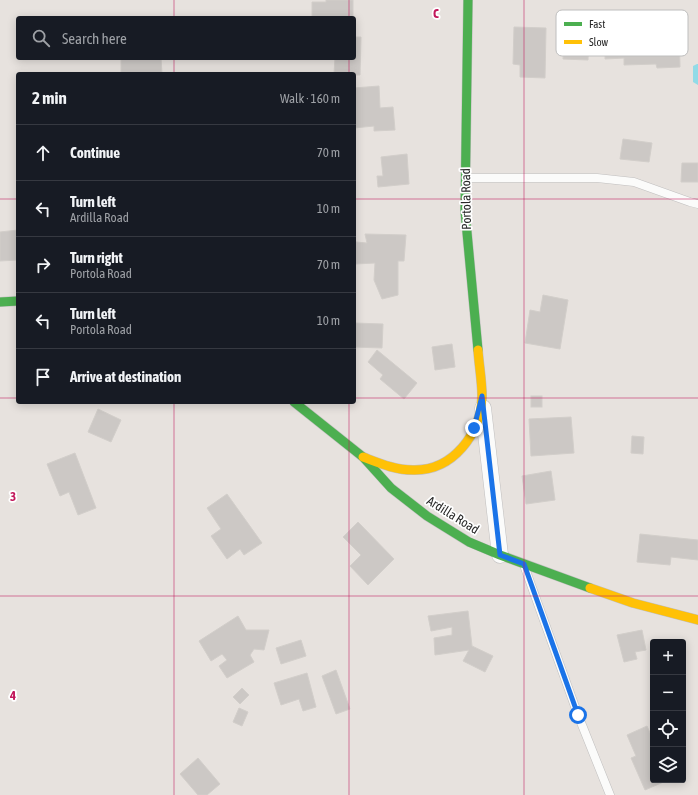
<!DOCTYPE html>
<html lang="en">
<head>
<meta charset="utf-8">
<style>
	body { margin:0; font-family:"Asap Condensed",sans-serif; background:#242831; color:#f1f3f6 }
	.controls { position:absolute; right:12px; bottom:12px; display:grid; overflow:hidden; border-radius:4px; box-shadow:0 2px 10px #0003 }
	.controls button { width:36px; height:36px; display:grid; place-items:center; padding:0; border:0; border-bottom:1px solid #363941; background:#171b24; color:#f1f3f6; font:20px sans-serif }
	.stop { position:absolute; width:12px; height:12px; margin:-9px; border:3px solid #1a73e8; border-radius:50%; background:#fff }
	.stop.end { background:#1a73e8; border-color:#fff; box-shadow:0 1px 4px #0008 }
	.list { margin:0; padding:0; list-style:none }
	h2 { display:flex; justify-content:space-between; align-items:center; height:52px; margin:0; padding:0 16px; font-size:17px }
	h2 small { font-size:13px; font-weight:400; color:#9ea1a6 }
	.list li { display:grid; grid-template-columns:26px 1fr auto; gap:12px; align-items:center; box-sizing:border-box; height:56px; padding:0 16px; border-top:1px solid #363941 }
	.list b { display:block; font-size:15px; white-space:nowrap }
	.list p { margin:0; font-size:13px; white-space:nowrap; color:#9ea1a6 }
	.list em { font-size:13px; font-style:normal; color:#9ea1a6 }
	.icon { flex:none; width:22px; height:22px; fill:none; stroke:currentColor; stroke-width:2; stroke-linecap:round; stroke-linejoin:round }
	.map { position:relative; flex:none; width:698px; height:795px; overflow:hidden }
	.search { position:absolute; background:#171b24; box-shadow:0 2px 10px #0003; left:16px; top:16px; width:340px; height:44px; display:flex; align-items:center; gap:10px; box-sizing:border-box; padding:0 14px; border-radius:4px; color:#9ea1a6; font-size:15px }
	.panel { position:absolute; background:#171b24; box-shadow:0 2px 10px #0003; left:16px; top:72px; width:340px; height:332px; border-radius:4px }
	.map>svg:first-child { display:block }
	.water { fill:#92dbe7 }
	.building { fill:#ccc8c5; stroke:#d2ceca }
	.lines { fill:none; stroke-linecap:round; stroke-linejoin:round }
	.lane-casing { stroke:#c0bfbf; stroke-width:9 }
	.street-casing { stroke:#c0bfbf; stroke-width:17 }
	.fast-casing { stroke:#c0bfbf; stroke-width:10 }
	.slow-casing { stroke:#c0bfbf; stroke-width:10 }
	.lane { stroke:#fbfbfa; stroke-width:8 }
	.street { stroke:#fbfbfa; stroke-width:16 }
	.fast { stroke:#4caf50; stroke-width:9 }
	.slow { stroke:#ffc107; stroke-width:9 }
	.route { stroke:#1a73e8; stroke-width:5 }
	.grid { fill:none; stroke:#c2185b; stroke-width:1; stroke-opacity:0.55 }
	.labels { text-anchor:middle; dominant-baseline:central; stroke-width:3.5; stroke-linejoin:round; paint-order:stroke }
	.street-label { font-size:13px; fill:#282828; stroke:#fff }
	.key { fill:#fff; stroke:#bebebe; stroke-width:1 }
	.key-label { font-size:11px; fill:#282828 }
	.grid-label { font-size:13px; text-anchor:middle; font-weight:bold; fill:#c2185b; stroke:#fff; stroke-width:3.5; stroke-linejoin:round; paint-order:stroke }
</style>
</head>
<body>
<div class="map">
<svg width="698" height="795" viewBox="0 0 698 795">
	<rect width="100%" height="100%" fill="#e7e2de"/>
	<!-- water -->
	<path class="water" d="M697,64H698V85L693,82V66Z"/>
	<!-- building -->
	<g class="building">
		<path d="M326,0H353V18H312V2H326Z"/>
		<path d="M514,27L546,28L545,78L520,77V65L513,64Z"/>
		<path d="M656,28H679L680,67L657,68L656,64L624,65V58L605,59V43L657,42Z"/>
		<path d="M564,36L589,37L588,60L563,59Z"/>
		<path d="M354,37H361L360,75H354V74H334L335,58H354Z"/>
		<path d="M121,58H161L162,74H121Z"/>
		<path d="M379,86L380,108L393,107L395,130L374,131V126L354,128V88Z"/>
		<path d="M623,139L652,143L649,162L620,159Z"/>
		<path d="M407,154L409,184L378,187L377,176H383L381,157Z"/>
		<path d="M682,163H698V182H681Z"/>
		<path d="M18,230V260L0,261V232Z"/>
		<path d="M365,234L406,235L404,261H398V295L382,299L374,280L375,263L355,264L356,242L367,243Z"/>
		<path d="M543,295L568,300L560,349L525,343L530,310L540,312Z"/>
		<path d="M354,323L383,324L382,348L354,347Z"/>
		<path d="M452,344L455,367L435,370L432,347Z"/>
		<path d="M377,350L417,383L404,399L380,379L383,375L368,362Z"/>
		<rect x="531" y="396" width="11" height="11"/>
		<path d="M98,409L121,420L111,442L88,432Z"/>
		<path d="M571,417L574,453L531,456L529,419Z"/>
		<path d="M632,436L644,437L643,454L631,453Z"/>
		<path d="M75,453L96,508L78,515L69,492L60,496L47,464Z"/>
		<path d="M551,471L555,500L526,504L522,476Z"/>
		<path d="M227,494L262,543L244,555L240,549L227,559L211,536L221,529L207,508Z"/>
		<path d="M358,522L394,559L368,585L350,566L361,555L343,537Z"/>
		<path d="M640,534L698,540V560L671,557L670,565L637,562Z"/>
		<path d="M468,611L472,646L493,656L485,672L463,661L469,650L435,655L434,638L452,635V627L431,631L428,616Z"/>
		<path d="M238,616L246,630H269L264,650L254,649L250,655L254,662L227,678L219,666L227,660L222,654L211,661L199,641Z"/>
		<path d="M642,630L646,650L635,652L637,659L624,662L617,635Z"/>
		<path d="M301,640L306,656L281,664L276,648Z"/>
		<path d="M336,670L350,709L336,714L322,676Z"/>
		<path d="M307,673L316,707L303,711L299,699L281,705L274,683Z"/>
		<path d="M242,688L249,695L240,704L233,697Z"/>
		<path d="M239,708L248,712L242,726L233,722Z"/>
		<path d="M647,726L653,740V780H668L645,790L631,758L636,756L627,735Z"/>
		<path d="M198,758L220,784L207,795H198L180,774Z"/>
	</g>
	<g class="lines">
		<defs>
			<g id="lane">
				<path d="M467,178H597L634,182L690,202L698,204"/>
				<path d="M525,568L578,715L610,795"/>
			</g>
			<path id="street" d="M483,408L500,555"/>
			<g id="fast">
				<path d="M468,0L465,211L478,350"/>
				<path d="M0,302L18,301"/>
				<path d="M294,402L363,457L391,488L427,516L469,542L500,555L590,588"/>
			</g>
			<g id="slow">
				<path d="M363,457C379,463 395,470 413,470C453,471 481,434 482,396C482,381 479,365 478,350"/>
				<path d="M590,588L633,603L698,620"/>
			</g>
		</defs>
		<!-- lane casing -->
		<use href="#lane" class="lane-casing"/>
		<!-- street casing -->
		<use href="#street" class="street-casing"/>
		<!-- fast casing -->
		<use href="#fast" class="fast-casing"/>
		<!-- slow casing -->
		<use href="#slow" class="slow-casing"/>
		<!-- lane -->
		<use href="#lane" class="lane"/>
		<!-- street -->
		<use href="#street" class="street"/>
		<!-- fast -->
		<use href="#fast" class="fast"/>
		<!-- slow -->
		<use href="#slow" class="slow"/>
	</g>
	<g class="lines">
		<!-- route -->
		<path class="route" d="M474,428L482,396L500,555L524,564L578,715"/>
	</g>
	<!-- grid -->
	<path class="grid" d="M174,0V18M349,0V18M524,0V795M174,58V74M349,58V74M0,199H18M354,199H698M0,398H18M354,398H698M174,402V795M349,402V795M0,596H698"/>
	<g class="labels">
		<!-- street labels -->
		<g class="street-label">
			<text transform="translate(466 199) rotate(-91)">Portola Road</text>
			<text transform="translate(453 515) rotate(32)">Ardilla Road</text>
		</g>
	</g>
	<!-- legend -->
	<rect x="556" y="10" width="132" height="46" rx="6" class="key"/>
	<rect x="564" y="22" width="18" height="4" fill="#4caf50"/>
	<rect x="564" y="40" width="18" height="4" fill="#ffc107"/>
	<g class="key-label">
		<text x="589" y="28">Fast</text>
		<text x="589" y="46">Slow</text>
	</g>
	<g class="grid-label">
		<text x="436" y="18">C</text>
		<text x="13" y="501">3</text>
		<text x="13" y="700">4</text>
	</g>
</svg>
<div class="controls">
<button>+</button>
<button>−</button>
<button><svg class="icon" aria-label="locate" viewBox="0 0 24 24"><circle cx="12" cy="12" r="6"/><path d="M12 2v4M12 18v4M2 12h4M18 12h4"/></svg></button>
<button><svg class="icon" aria-label="layers" viewBox="0 0 24 24"><path d="M12 4l9 5-9 5-9-5zM3 14l9 5 9-5"/></svg></button>
</div>
<div class="stop" style="left:578px;top:715px"></div>
<div class="stop end" style="left:474px;top:428px"></div>
<div class="search"><svg class="icon" aria-label="search" viewBox="0 0 24 24"><circle cx="10" cy="10" r="6"/><path d="M15 15l6 6"/></svg>Search here</div>
<section class="panel">
<h2>2 min<small>Walk · 160 m</small></h2>
<ul class="list">
<li><svg class="icon" aria-label="ahead" viewBox="0 0 24 24"><path d="M12 20V5M6 11l6-6 6 6"/></svg><div><b>Continue</b></div><em>70 m</em></li>
<li><svg class="icon" aria-label="left" viewBox="0 0 24 24"><path d="M17 20v-9H6M10 6l-5 5 5 5"/></svg><div><b>Turn left</b><p>Ardilla Road</p></div><em>10 m</em></li>
<li><svg class="icon" aria-label="right" viewBox="0 0 24 24"><path d="M7 20v-9h11M14 6l5 5-5 5"/></svg><div><b>Turn right</b><p>Portola Road</p></div><em>70 m</em></li>
<li><svg class="icon" aria-label="left" viewBox="0 0 24 24"><path d="M17 20v-9H6M10 6l-5 5 5 5"/></svg><div><b>Turn left</b><p>Portola Road</p></div><em>10 m</em></li>
<li><svg class="icon" aria-label="arrive" viewBox="0 0 24 24"><path d="M6 21V4h12l-3 4 3 4H6"/></svg><div><b>Arrive at destination</b></div></li>
</ul>
</section>
</div>
</body>
</html>
